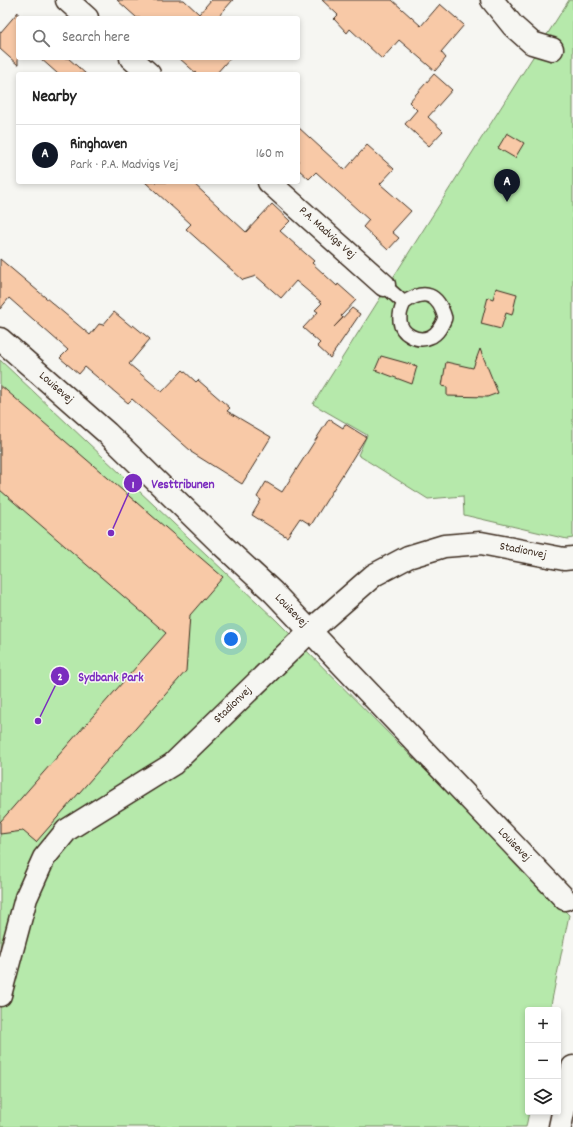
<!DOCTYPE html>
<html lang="en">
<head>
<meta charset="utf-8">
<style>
	body { margin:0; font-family:Dekko,sans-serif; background:#f6f6f6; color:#222 }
	.controls { position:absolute; right:12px; bottom:12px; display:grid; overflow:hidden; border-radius:4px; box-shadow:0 2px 6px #0003 }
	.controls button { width:36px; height:36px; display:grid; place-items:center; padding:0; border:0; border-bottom:1px solid #e0e0e0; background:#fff; color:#222; font:20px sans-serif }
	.you { position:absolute; left:231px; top:639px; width:14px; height:14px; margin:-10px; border:3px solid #fff; border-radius:50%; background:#1a73e8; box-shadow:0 0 0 6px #1a73e833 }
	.badge { display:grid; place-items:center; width:26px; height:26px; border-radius:50%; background:#111827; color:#fff; font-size:13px; font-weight:700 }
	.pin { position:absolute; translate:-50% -33px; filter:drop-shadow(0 1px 2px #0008) }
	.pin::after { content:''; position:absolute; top:21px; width:14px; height:12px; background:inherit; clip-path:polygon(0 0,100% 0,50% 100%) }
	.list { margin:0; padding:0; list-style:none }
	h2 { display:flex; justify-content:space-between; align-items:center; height:52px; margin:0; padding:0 16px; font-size:17px }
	h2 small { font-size:13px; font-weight:400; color:#767676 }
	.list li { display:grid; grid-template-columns:26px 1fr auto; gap:12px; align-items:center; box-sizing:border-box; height:60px; padding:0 16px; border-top:1px solid #e0e0e0 }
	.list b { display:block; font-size:15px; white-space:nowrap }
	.list p { margin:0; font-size:13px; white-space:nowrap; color:#767676 }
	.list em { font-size:13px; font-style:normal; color:#767676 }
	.icon { flex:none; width:22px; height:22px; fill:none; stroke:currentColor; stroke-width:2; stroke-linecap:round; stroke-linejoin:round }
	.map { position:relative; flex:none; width:573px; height:1127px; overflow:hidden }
	.search { position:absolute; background:#fff; box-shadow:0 2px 6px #0003; left:16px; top:16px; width:284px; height:44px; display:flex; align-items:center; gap:10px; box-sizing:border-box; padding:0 14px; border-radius:4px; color:#767676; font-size:15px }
	.panel { position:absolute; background:#fff; box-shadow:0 2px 6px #0003; left:16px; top:72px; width:284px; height:112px; border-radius:4px }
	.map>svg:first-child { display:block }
	.green { fill:#b6e9ab; stroke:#788a64 }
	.building { fill:#f8c9a7; stroke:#3b2a1e }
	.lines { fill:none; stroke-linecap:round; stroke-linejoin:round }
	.lane-casing { stroke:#3b2a1e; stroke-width:16 }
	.street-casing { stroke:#3b2a1e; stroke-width:25 }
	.secondary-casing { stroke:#3b2a1e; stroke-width:25 }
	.lane { stroke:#f6f6f2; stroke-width:13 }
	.street { stroke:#f6f6f2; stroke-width:22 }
	.secondary { stroke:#f6f6f2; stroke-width:22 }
	.labels { text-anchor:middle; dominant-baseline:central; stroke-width:3; stroke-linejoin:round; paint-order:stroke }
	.street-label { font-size:12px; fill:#3b2a1e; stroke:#f6f6f2 }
	.leader { fill:none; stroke:#7b2cbf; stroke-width:1.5 }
	.callout-dot { fill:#7b2cbf; stroke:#f6f6f2; stroke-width:1.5 }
	.mark-label { font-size:12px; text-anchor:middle; font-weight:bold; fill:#fff }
	.callout-label { font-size:13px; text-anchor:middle; font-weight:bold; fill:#7b2cbf; stroke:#f6f6f2; stroke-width:3; stroke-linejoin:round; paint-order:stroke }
</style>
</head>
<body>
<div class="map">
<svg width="573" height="1127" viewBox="0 0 573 1127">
	<rect width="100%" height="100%" fill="#f6f6f2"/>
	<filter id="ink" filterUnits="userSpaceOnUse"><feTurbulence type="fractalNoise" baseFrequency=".025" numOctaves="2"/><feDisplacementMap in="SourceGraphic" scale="8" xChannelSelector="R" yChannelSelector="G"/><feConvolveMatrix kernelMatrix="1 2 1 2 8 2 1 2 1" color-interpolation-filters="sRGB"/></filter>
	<g filter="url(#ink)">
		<!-- green -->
		<g class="green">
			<path d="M569,0H573V538L567,539L464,515L463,496L428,499L358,455L367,435L313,404Z"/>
			<path d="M0,360L276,620L569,915L550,1010H528V1112H529L526,1127H0Z"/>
		</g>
		<!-- building -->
		<g class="building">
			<path d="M117,0H184L199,14L211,0H233L217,18H137Z"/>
			<path d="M322,0H392L421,26L440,4L464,25L441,52L446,58L435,71L399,40L382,59L350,29L347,33L334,19L338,15Z"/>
			<path d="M18,12V65L0,49V33Z"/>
			<path d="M40,58H68L86,74H58Z"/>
			<path d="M179,58H230L216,74H197Z"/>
			<path d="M434,74L452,90L428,117L443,131L429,146L405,124L417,110L409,102Z"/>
			<path d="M298,127L345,170L367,145L394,169L380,184L411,211L392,232L399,238L388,250L363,227L369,220L316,172L309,179L298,169Z"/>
			<path d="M507,133L524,143L515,158L498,148Z"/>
			<path d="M145,182H192L246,232L272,204L290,221L280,231L314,261L312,263L337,286L338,284L356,300L341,316L343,318L334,327L352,308L360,314L330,358L317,346L320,343L303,328L318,312L315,310L322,303L296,281L281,298L256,276L243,280L186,229L191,224Z"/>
			<path d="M0,259L90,335L99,324L103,325L114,312L132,327L133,325L150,339L129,364L162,392L183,370L196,382L198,380L230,408L227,411L271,437L242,484L191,452V451L132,399L128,403L85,367L79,374L60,358L68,350L9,298L0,309Z"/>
			<path d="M496,288L517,294L512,315L506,313L501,329L481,324L488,297L493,299Z"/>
			<path d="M480,349L498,393L487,397L447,396V387L442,386L446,362L473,368Z"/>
			<path d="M381,356L417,366L412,384L375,370Z"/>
			<path d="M0,385L223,577L190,615L186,671L36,842L23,831L0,834V822L166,633L0,490Z"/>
			<path d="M329,419L343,428L345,424L366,437L311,525L300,518L287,537L252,515L261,500L257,497L266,482L282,492Z"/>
		</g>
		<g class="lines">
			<defs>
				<path id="lane" d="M384,285L404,303C401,309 399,314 400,321C401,334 418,343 430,337C438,334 442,325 445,318C438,294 425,288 404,303"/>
				<g id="street">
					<path d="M67,0L87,18"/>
					<path d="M492,0L513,26L532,43L552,49"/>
					<path d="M131,58L149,74"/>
					<path d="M269,182L384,285"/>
					<path d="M0,339L107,433L221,544L273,592L565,899"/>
					<path d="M0,995L26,898L44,858L67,830L173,764L310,631L374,575L408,557L444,546L481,543L564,559L573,558"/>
				</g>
				<path id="secondary" d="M560,1127L573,1067"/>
			</defs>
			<!-- lane casing -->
			<use href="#lane" class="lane-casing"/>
			<!-- street casing -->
			<use href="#street" class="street-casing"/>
			<!-- secondary casing -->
			<use href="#secondary" class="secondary-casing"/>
			<!-- lane -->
			<use href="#lane" class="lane"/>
			<!-- street -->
			<use href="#street" class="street"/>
			<!-- secondary -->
			<use href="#secondary" class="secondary"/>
		</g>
	</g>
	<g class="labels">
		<!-- street labels -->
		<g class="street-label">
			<text transform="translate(327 233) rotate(42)">P.A. Madvigs Vej</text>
			<text transform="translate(56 388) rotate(41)">Louisevej</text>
			<text transform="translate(523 551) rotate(11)">Stadionvej</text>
			<text transform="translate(291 611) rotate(46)">Louisevej</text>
			<text transform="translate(233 705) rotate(-44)">Stadionvej</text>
			<text transform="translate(514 845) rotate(46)">Louisevej</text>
		</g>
	</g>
	<!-- callouts -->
	<path class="leader" d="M111 533L133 483M38 721L60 676"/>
	<g class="callout-dot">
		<circle cx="111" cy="533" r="4"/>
		<circle cx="38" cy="721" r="4"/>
		<circle cx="133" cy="483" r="10"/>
		<circle cx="60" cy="676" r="10"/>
	</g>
	<g class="mark-label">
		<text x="133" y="488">1</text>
		<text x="60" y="680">2</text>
	</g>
	<g class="callout-label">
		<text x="183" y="488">Vesttribunen</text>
		<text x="111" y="681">Sydbank Park</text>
	</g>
</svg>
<div class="controls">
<button>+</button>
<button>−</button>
<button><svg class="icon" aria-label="layers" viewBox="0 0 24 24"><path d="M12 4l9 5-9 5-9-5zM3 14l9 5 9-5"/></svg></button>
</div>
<div class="you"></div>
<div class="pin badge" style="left:507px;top:202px">A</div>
<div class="search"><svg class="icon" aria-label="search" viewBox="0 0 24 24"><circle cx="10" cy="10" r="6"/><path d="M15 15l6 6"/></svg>Search here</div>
<section class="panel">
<h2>Nearby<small></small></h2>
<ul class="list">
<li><span class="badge">A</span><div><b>Ringhaven</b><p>Park · P.A. Madvigs Vej</p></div><em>160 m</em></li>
</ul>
</section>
</div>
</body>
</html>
